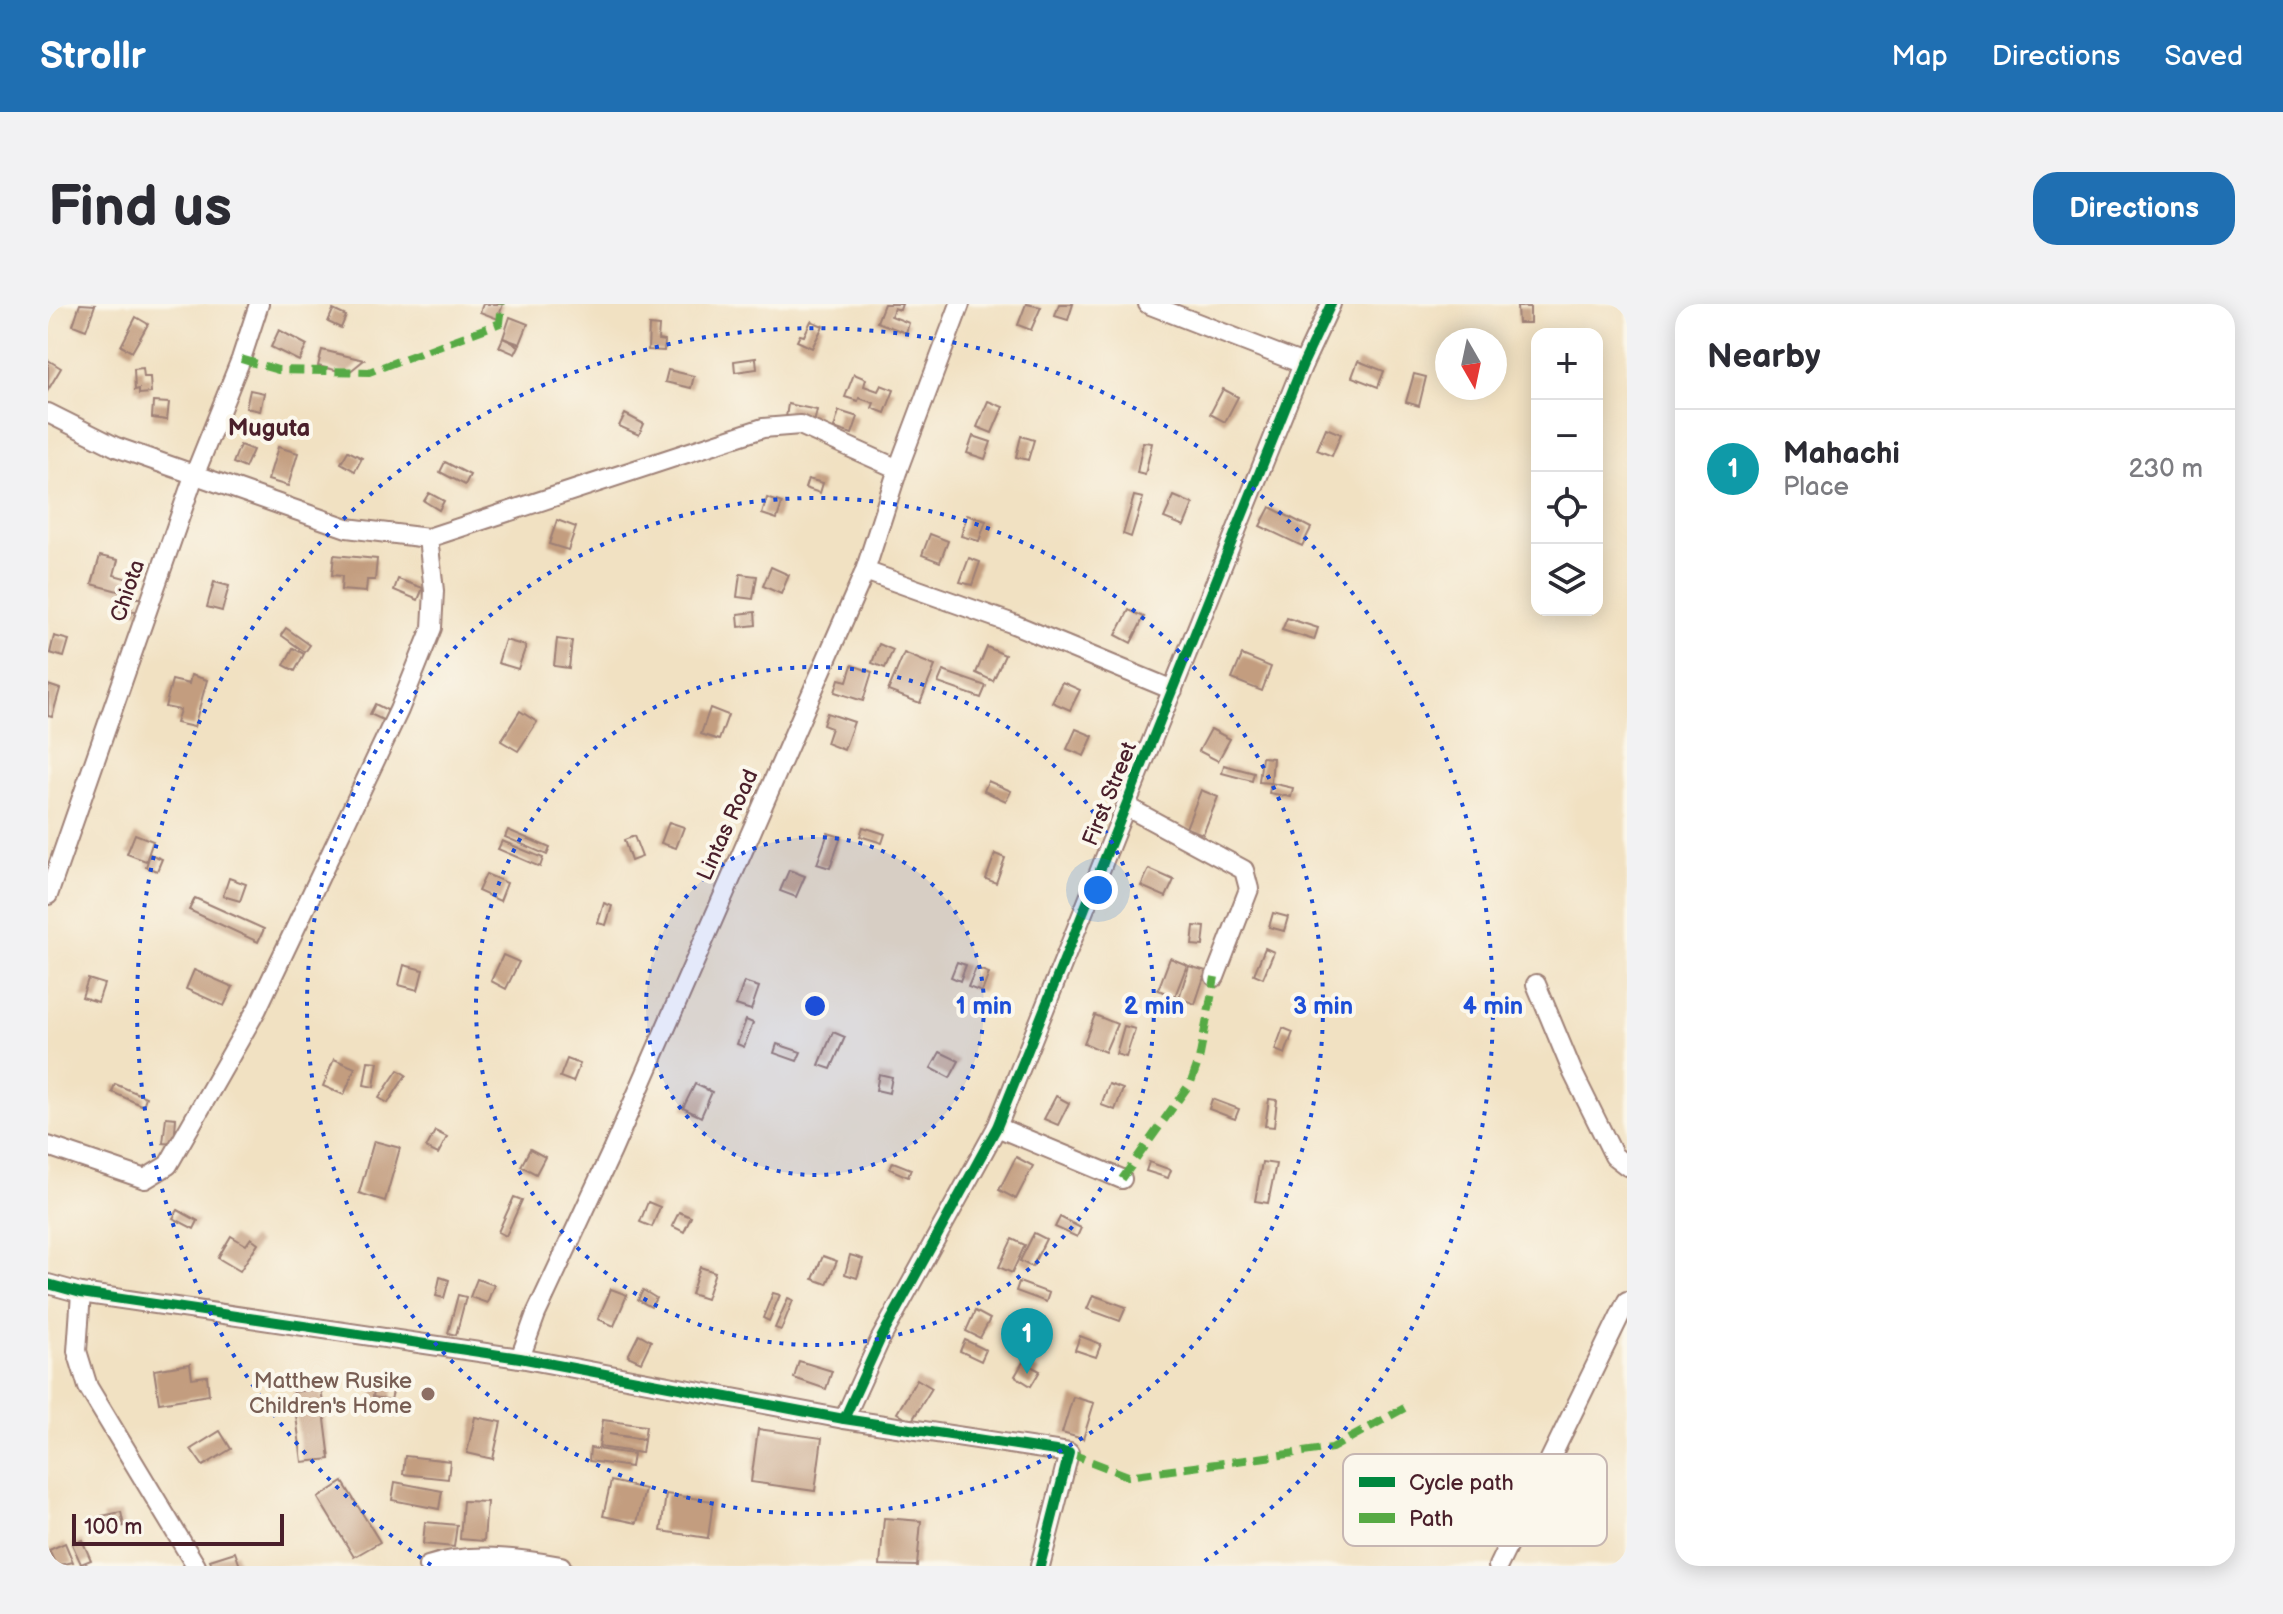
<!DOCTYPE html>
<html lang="en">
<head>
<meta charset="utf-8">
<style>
	body { margin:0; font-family:"Balsamiq Sans",sans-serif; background:#f2f2f3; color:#2b2b33 }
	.controls { position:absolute; right:24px; top:24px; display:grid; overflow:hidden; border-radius:16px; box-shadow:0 4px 20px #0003 }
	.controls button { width:72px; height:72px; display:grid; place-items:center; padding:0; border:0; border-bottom:2px solid #e1e1e2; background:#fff; color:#2b2b33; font:40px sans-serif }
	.compass { position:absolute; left:1387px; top:24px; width:72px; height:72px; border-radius:50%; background:#fff; box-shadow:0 4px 20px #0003; rotate:171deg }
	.scale { position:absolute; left:24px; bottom:20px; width:212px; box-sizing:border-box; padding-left:8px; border:4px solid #4a1f2b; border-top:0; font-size:22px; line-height:28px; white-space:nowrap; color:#4a1f2b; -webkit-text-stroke:6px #fbf7ec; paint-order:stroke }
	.you { position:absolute; left:1050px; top:586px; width:28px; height:28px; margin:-20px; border:6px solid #fff; border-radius:50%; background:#1a73e8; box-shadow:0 0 0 12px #1a73e833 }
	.badge { display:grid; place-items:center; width:52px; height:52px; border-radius:50%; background:#1f6fb2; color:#fff; font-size:26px; font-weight:700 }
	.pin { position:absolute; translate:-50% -66px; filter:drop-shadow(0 2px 4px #0008) }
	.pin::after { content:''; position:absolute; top:42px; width:28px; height:24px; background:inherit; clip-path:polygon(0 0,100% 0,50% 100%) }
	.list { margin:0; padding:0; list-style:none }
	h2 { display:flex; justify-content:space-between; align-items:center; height:104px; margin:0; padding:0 32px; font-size:34px }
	h2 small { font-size:26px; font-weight:400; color:#7c7c81 }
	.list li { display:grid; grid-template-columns:52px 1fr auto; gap:24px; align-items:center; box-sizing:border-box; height:120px; padding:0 32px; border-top:2px solid #e1e1e2 }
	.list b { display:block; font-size:30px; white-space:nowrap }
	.list p { margin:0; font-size:26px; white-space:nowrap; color:#7c7c81 }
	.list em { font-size:26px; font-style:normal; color:#7c7c81 }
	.icon { flex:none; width:44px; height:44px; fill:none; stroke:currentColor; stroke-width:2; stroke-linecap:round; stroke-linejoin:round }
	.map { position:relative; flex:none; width:1579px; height:1262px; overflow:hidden; border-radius:24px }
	header { display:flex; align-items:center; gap:48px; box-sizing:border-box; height:112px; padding:0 40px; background:#1f6fb2; color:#fff }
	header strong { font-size:38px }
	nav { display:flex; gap:44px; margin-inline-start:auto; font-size:28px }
	.intro { display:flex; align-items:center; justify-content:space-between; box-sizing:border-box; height:192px; padding:0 48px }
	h1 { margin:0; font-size:56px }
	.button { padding:20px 36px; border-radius:24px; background:#1f6fb2; color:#fff; font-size:28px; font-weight:700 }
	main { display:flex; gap:48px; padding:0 48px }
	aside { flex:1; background:#fff; border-radius:24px; box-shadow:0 4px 20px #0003 }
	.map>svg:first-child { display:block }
	.building { fill:#c39d7f }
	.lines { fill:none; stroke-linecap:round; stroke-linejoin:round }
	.minor-casing { stroke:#9e8076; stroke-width:22 }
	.minor { stroke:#fff; stroke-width:18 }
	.quiet { stroke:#57aa44; stroke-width:8; stroke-dasharray:16 8; stroke-linecap:butt }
	.cycleway-casing { stroke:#fbf7ec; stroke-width:15 }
	.cycleway { stroke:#00873e; stroke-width:10 }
	.ring { fill:none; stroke:#1d4ed8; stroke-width:4; stroke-dasharray:4 8 }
	.education-dot { fill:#8d6e63; stroke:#fbf7ec; stroke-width:3 }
	.labels { text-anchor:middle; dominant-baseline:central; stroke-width:8; stroke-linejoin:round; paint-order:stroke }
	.street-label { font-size:22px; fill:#4a1f2b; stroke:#fbf7ec }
	.education-label { font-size:22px; fill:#785e54; stroke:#fbf7ec; text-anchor:end }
	.neighbourhood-label { font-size:24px; font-weight:bold; fill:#4a1f2b; stroke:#fbf7ec }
	.key { fill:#fbf7ec; stroke:#c6b6b2; stroke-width:2 }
	.key-label { font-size:22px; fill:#4a1f2b }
	.centre { fill:#1d4ed8; stroke:#fbf7ec; stroke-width:4 }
	.ring-label { font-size:24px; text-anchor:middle; font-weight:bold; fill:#1d4ed8; stroke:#fbf7ec; stroke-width:8; stroke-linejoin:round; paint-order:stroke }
</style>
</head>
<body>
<header>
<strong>Strollr</strong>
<nav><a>Map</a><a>Directions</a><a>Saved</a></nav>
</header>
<div class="intro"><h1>Find us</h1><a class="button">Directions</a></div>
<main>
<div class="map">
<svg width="1579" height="1262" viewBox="0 0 1579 1262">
	<rect width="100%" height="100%" fill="#fbf7ec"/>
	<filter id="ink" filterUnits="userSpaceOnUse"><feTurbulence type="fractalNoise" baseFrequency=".0125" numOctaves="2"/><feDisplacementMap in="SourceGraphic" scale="16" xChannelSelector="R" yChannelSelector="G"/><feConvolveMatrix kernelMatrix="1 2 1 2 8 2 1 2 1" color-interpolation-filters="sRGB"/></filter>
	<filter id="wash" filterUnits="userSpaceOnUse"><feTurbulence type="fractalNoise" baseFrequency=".006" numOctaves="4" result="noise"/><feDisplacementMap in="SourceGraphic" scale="32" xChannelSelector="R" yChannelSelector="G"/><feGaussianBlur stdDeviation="1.8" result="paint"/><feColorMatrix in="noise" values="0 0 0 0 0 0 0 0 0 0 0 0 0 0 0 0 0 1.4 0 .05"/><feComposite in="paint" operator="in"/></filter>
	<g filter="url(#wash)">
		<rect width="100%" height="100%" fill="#f1e1c2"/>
		<g id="blocks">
			<!-- building -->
			<g class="building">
				<path d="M32,0L47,1L38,26L25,21Z"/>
				<path d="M435,0H455L450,15L432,8Z"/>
				<path d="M836,0H854L852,6L846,4L843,12L861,19L858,29L829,18Z"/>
				<path d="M978,0L993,3L983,26L970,21Z"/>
				<path d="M1011,0H1025L1020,16L1007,12Z"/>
				<path d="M1469,3H1482V19H1470Z"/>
				<path d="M285,6L298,12L293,24L280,18Z"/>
				<path d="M88,13L100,20L84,48L73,42Z"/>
				<path d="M462,13L480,20L472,40L455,34Z"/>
				<path d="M763,17L775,22L764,44L749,37L752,31L756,32Z"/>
				<path d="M601,21L611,22L610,36L617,37L616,47L600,46Z"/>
				<path d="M231,26L259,41L251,57L223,43Z"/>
				<path d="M455,34L471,42L467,50L451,43Z"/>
				<path d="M274,46L316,56L300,69L270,62Z"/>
				<path d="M708,54L709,65L687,68L686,57Z"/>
				<path d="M0,56L13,64L0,86Z"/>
				<path d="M1310,57L1336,67L1330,83L1304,73Z"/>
				<path d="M95,64L96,73H102L103,89L91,90V85L87,86L86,65Z"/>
				<path d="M620,66L646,72L643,84L617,78Z"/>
				<path d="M806,70L818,75L816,82L830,87L833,81L846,86L837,109L824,104L826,99L811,94L810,97L797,93Z"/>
				<path d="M1366,70L1378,73L1371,102L1358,98Z"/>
				<path d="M1175,85L1190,93L1177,118L1162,110Z"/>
				<path d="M202,86L216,89L212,107L198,104Z"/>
				<path d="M940,97L955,103L944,129L929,123Z"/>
				<path d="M105,98L121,99L119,116L104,114Z"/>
				<path d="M740,100L769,106L766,119L738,113Z"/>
				<path d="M791,107L810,113L804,130L786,124Z"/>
				<path d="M577,110L596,120L591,131L571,122Z"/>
				<path d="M1278,124L1293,130L1284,152L1269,146Z"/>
				<path d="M925,132L943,138L937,155L919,149Z"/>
				<path d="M973,132L986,136L980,156L968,153Z"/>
				<path d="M1095,138L1104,139L1097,171L1089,169Z"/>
				<path d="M192,141L205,146L197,164L185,159Z"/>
				<path d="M230,143L250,149L240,182L220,176Z"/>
				<path d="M300,147L314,154L307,167L293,159Z"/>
				<path d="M397,158L422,171L417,181L392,168Z"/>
				<path d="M760,175L775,179L772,189L757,184Z"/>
				<path d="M381,189L396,197L391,206L376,197Z"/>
				<path d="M1086,192L1095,194L1083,233L1075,230Z"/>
				<path d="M1126,192L1145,200L1136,222L1116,214Z"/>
				<path d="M719,194L734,199L729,215L714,210Z"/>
				<path d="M1222,203L1263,224L1254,242L1212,222Z"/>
				<path d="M919,211L938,217L931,237L913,232Z"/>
				<path d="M509,216L528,223L520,246L501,240Z"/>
				<path d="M882,230L900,237L892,258L874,251Z"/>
				<path d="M286,251L329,255L327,276H319L318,288L293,286L294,272L284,271Z"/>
				<path d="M52,252L70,256L66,271L84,276L81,290L44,280Z"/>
				<path d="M921,254L932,258L924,281L912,278Z"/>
				<path d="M723,263L741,271L733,290L715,282Z"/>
				<path d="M692,270L709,272L705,295L689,293Z"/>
				<path d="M350,275L375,284L370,296L346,286Z"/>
				<path d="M166,278L181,282L174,307L159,303Z"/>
				<path d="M72,294H93L92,308L71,307Z"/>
				<path d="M1081,306L1096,313L1083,339L1068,331Z"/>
				<path d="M707,308L708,321L691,323L690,310Z"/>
				<path d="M1239,314L1270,324L1266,336L1234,326Z"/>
				<path d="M238,324L262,341L257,348L233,331Z"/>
				<path d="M6,332L21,336L16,353L2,349Z"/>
				<path d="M509,335L524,337L521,364L506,362Z"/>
				<path d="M457,336L478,342L470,365L450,359Z"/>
				<path d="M831,340L845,346L837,364L824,359Z"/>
				<path d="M939,343L957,351L945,377L928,369Z"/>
				<path d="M245,344L256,350L247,367L236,361Z"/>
				<path d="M856,349L887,362L872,399L840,387Z"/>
				<path d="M1194,351L1223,363L1214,387L1184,375Z"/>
				<path d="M804,361L824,368L815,397L787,388L791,375L799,377Z"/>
				<path d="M895,367L938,382L933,394L890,379Z"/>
				<path d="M143,371L159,376L146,423L128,419L132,406L117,403L124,376L141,380Z"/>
				<path d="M1014,378L1032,386L1022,406L1004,398Z"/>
				<path d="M0,381L12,385L4,413L0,412Z"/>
				<path d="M327,400L341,407L337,417L322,410Z"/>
				<path d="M662,404L680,411L671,436L653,430Z"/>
				<path d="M472,407L489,418L470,447L453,437Z"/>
				<path d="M779,409L806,418L796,446L778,439L783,424L775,421Z"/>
				<path d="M1028,425L1045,432L1036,452L1019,445Z"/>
				<path d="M1163,425L1182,435L1170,457L1151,447Z"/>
				<path d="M1214,453L1225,454L1223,479L1211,478Z"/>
				<path d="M1176,461L1206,469L1204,477L1174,469Z"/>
				<path d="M940,477L963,487L958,497L936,487Z"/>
				<path d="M1223,479L1245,484L1243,493L1221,489Z"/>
				<path d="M1153,486L1170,493L1155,530L1138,524Z"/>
				<path d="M621,518L636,523L628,544L613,539Z"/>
				<path d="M815,523L837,530L834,539L812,532Z"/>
				<path d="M460,526L502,544L499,551L457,533Z"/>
				<path d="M780,529L793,533L782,564L769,560Z"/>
				<path d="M87,530L105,537L98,557L79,550Z"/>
				<path d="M586,532L594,553L583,557L576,536Z"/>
				<path d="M454,537L495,554L492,563L450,545Z"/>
				<path d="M102,550L114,555L109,567L98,563Z"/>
				<path d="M947,550L957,554L948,579L938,575Z"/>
				<path d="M1101,565L1126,576L1118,593L1093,582Z"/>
				<path d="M741,566L757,572L748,593L732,587Z"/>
				<path d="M438,570L459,579L452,597L430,587Z"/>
				<path d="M181,574L198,580L192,597L175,592Z"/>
				<path d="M147,594L216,625L210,638L141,606Z"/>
				<path d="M556,599L564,602L558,621L550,619Z"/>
				<path d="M1225,609L1240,613L1236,627L1221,623Z"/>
				<path d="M1146,622L1157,623L1155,642L1144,641Z"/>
				<path d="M1217,644L1226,648L1215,674L1206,670Z"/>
				<path d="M455,651L471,658L458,685L443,677Z"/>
				<path d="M1122,654L1139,661L1127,692L1110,686Z"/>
				<path d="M909,658L918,661L912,677L903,673Z"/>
				<path d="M356,661L375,666L370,686L351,681Z"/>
				<path d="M1141,662L1158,667L1147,700L1131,694Z"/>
				<path d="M928,664L941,669L934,688L920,683Z"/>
				<path d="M146,666L185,683L176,702L138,685Z"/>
				<path d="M40,675L56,680L50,698L34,693Z"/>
				<path d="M696,678L711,683L703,706L688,701Z"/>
				<path d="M1047,711L1069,720L1057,748L1036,739Z"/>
				<path d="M698,716L705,719L696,743L689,740Z"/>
				<path d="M1076,722L1087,725L1078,753L1068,750Z"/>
				<path d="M1235,724L1245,728L1237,750L1227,746Z"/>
				<path d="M785,728L797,733L783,765L771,761Z"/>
				<path d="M729,740L753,748L749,757L726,749Z"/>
				<path d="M892,748L911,757L902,774L883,764Z"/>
				<path d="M286,755L307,764L296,791L275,782Z"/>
				<path d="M519,755L532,760L525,778L512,773Z"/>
				<path d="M320,757L330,758L326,783L316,781Z"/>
				<path d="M350,766L358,771L340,799L331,794Z"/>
				<path d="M831,770L844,773L841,789L828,786Z"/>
				<path d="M67,780L98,793L95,802L64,788Z"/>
				<path d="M647,780L664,788L653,813L635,804Z"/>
				<path d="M1061,780L1075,785L1067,806L1053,801Z"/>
				<path d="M1008,792L1021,799L1010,821L996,815Z"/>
				<path d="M1164,795L1191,805L1187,815L1161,805Z"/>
				<path d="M1221,795L1229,796L1226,823L1217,822Z"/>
				<path d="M118,813L128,814L126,840L115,839Z"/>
				<path d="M387,827L399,833L390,850L378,844Z"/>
				<path d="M326,837L352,844L337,897L311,889Z"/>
				<path d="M482,845L497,853L488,870L473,862Z"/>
				<path d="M968,853L985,862L968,895L951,886Z"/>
				<path d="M845,858L863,865L860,873L842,865Z"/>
				<path d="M1101,858L1123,866L1120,874L1098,867Z"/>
				<path d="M1214,858L1228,860L1220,899L1207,897Z"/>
				<path d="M466,893L474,896L458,932L450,928Z"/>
				<path d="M600,898L612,903L604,923L592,918Z"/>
				<path d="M130,906L150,917L146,925L125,914Z"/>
				<path d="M631,908L643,913L636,928L624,922Z"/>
				<path d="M1012,913L1033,924L1029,933L1007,923Z"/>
				<path d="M986,929L998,935L984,963L972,957Z"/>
				<path d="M183,932L198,941L203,934L210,939L192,967L170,954Z"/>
				<path d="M964,935L977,941L964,969L951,963Z"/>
				<path d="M802,951L815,955L809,974L797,970Z"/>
				<path d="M775,952L789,957L779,980L765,975Z"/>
				<path d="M652,963L667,968L658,995L643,990Z"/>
				<path d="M392,973L401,976L396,994L388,992Z"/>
				<path d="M429,975L446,981L439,999L422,993Z"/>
				<path d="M971,978L1001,989L998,998L968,987Z"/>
				<path d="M563,985L579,991L566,1022L550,1015Z"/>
				<path d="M595,986L608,994L603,1003L590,996Z"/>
				<path d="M725,989L732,991L721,1017L715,1014Z"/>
				<path d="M410,991L418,993L408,1031L400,1029Z"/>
				<path d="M1045,991L1078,1003L1072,1017L1039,1005Z"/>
				<path d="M740,994L745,996L733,1026L727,1024Z"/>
				<path d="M927,1007L942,1015L932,1034L918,1027Z"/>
				<path d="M591,1030L603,1037L593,1058L580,1052Z"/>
				<path d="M1032,1032L1053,1040L1048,1053L1027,1046Z"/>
				<path d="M917,1036L938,1046L933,1057L912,1047Z"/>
				<path d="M751,1057L784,1067L778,1085L746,1074Z"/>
				<path d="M975,1058L992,1067L983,1082L967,1072Z"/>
				<path d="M142,1060L144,1074L159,1072L161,1091L111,1099L106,1066Z"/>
				<path d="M869,1075L884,1084L863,1118L849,1109Z"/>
				<path d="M327,1079L346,1083L343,1096L325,1093Z"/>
				<path d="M273,1084L282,1155L254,1158L245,1088Z"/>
				<path d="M1025,1093L1046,1099L1035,1135L1014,1129Z"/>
				<path d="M427,1113L453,1118L445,1155L419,1149Z"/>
				<path d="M555,1116L598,1122L596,1135L561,1130L596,1136L594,1149L551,1143Z"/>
				<path d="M710,1125L774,1134L767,1187L703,1178Z"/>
				<path d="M172,1127L183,1145L155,1162L143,1145Z"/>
				<path d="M542,1144L585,1150L583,1163L541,1157Z"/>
				<path d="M357,1152L402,1157L400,1175L355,1170Z"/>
				<path d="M563,1177L597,1185L589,1219L555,1212Z"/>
				<path d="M295,1178L332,1238L306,1253L270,1194Z"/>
				<path d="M347,1178L394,1187L391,1205L344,1196Z"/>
				<path d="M618,1190L665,1197L660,1234L613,1227Z"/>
				<path d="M415,1197L439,1198L436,1237L412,1235Z"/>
				<path d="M73,1208L76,1222L58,1227L54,1212Z"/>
				<path d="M836,1214L873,1217L869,1262L832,1261Z"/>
				<path d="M377,1218L409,1221L406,1243L375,1240Z"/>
				<path d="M34,1236L43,1256L33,1260L24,1240Z"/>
				<path d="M17,1239L25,1258L8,1262L1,1246Z"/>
				<path d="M187,1248L192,1262H164L162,1256Z"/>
			</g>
		</g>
	</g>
	<g filter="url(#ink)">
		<use href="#blocks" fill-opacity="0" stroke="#9e8076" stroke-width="2"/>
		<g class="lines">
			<defs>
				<g id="minor">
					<path d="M1100,0L1255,60"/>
					<path d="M0,109L68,143L299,224L380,234L715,124L752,121L850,165"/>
					<path d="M817,267L963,319L1125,386"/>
					<path d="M1079,503L1196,566L1201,585L1167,673"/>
					<path d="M0,591L146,172L193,55L211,0"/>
					<path d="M1488,680L1525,769L1566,852L1579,862"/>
					<path d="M949,823L1074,875"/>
					<path d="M0,842L97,875L120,861L209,705L351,406L384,324L386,287L380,234"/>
					<path d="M0,980L33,989L472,1054L796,1115L1021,1149L992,1262"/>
					<path d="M33,989L29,1047L40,1083L148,1262"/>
					<path d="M472,1054L488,1010L564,847L817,267L850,165L912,0"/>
					<path d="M796,1115L832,1036L949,823L1255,60L1283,0"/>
					<path d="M380,1262C422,1248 469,1254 513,1262"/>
					<path d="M1450,1262L1579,997"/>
				</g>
			</defs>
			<!-- minor casing -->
			<use href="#minor" class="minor-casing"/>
			<!-- minor -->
			<use href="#minor" class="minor"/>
			<!-- quiet -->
			<g class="quiet">
				<path d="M193,55L230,66L321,68L452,19L454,0"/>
				<path d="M1074,875L1143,778L1151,756L1167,673"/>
				<path d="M1021,1149L1080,1172L1284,1144L1360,1102"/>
			</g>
			<defs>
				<g id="cycleway">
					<path d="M0,980L33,989L472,1054L796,1115L1021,1149L992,1262"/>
					<path d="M796,1115L832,1036L949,823L1255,60L1283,0"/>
				</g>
			</defs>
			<!-- cycleway casing -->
			<use href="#cycleway" class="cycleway-casing"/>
			<!-- cycleway -->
			<use href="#cycleway" class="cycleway"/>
		</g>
	</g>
	<!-- distance rings -->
	<circle cx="767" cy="702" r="169" fill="#1d4ed8" fill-opacity=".12"/>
	<g class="ring">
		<circle cx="767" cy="702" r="169"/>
		<circle cx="767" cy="702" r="339"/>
		<circle cx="767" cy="702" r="508"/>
		<path d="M383 1261A678 678 0 1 1 1151 1261"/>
	</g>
	<!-- markers -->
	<circle class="education-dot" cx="380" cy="1090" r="8"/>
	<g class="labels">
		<!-- street labels -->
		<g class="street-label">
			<text transform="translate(80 287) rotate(-71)">Chiota</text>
			<text transform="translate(1062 490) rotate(-68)">First Street</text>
			<text transform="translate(680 521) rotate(-66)">Lintas Road</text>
		</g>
		<!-- education labels -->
		<g class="education-label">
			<text x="364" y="1077">Matthew Rusike<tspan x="364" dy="25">Children's Home</tspan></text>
		</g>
		<!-- neighbourhood labels -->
		<g class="neighbourhood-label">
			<text x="221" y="124">Muguta</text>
		</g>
	</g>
	<!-- legend -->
	<rect x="1295" y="1150" width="264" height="92" rx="12" class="key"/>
	<rect x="1311" y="1173" width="36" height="10" fill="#00873e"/>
	<rect x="1311" y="1209" width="36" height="10" fill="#57aa44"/>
	<g class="key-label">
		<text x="1361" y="1186">Cycle path</text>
		<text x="1361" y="1222">Path</text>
	</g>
	<circle cx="767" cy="702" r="12" class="centre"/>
	<g class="ring-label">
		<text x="936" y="710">1 min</text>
		<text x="1106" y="710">2 min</text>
		<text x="1275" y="710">3 min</text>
		<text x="1445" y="710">4 min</text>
	</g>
</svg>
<div class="controls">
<button>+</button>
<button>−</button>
<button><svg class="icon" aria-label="locate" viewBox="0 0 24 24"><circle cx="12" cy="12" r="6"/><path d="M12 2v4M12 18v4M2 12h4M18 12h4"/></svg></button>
<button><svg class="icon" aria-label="layers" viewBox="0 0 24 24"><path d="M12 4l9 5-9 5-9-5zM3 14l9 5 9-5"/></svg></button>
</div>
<svg class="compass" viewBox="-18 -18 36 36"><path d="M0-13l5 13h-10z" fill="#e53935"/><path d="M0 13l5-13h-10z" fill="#7c7c81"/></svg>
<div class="scale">100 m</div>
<div class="you"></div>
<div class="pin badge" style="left:979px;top:1070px;background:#0f9aa8">1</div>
</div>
<aside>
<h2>Nearby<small></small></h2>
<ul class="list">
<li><span class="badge" style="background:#0f9aa8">1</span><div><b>Mahachi</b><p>Place</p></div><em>230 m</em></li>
</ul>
</aside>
</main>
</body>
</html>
